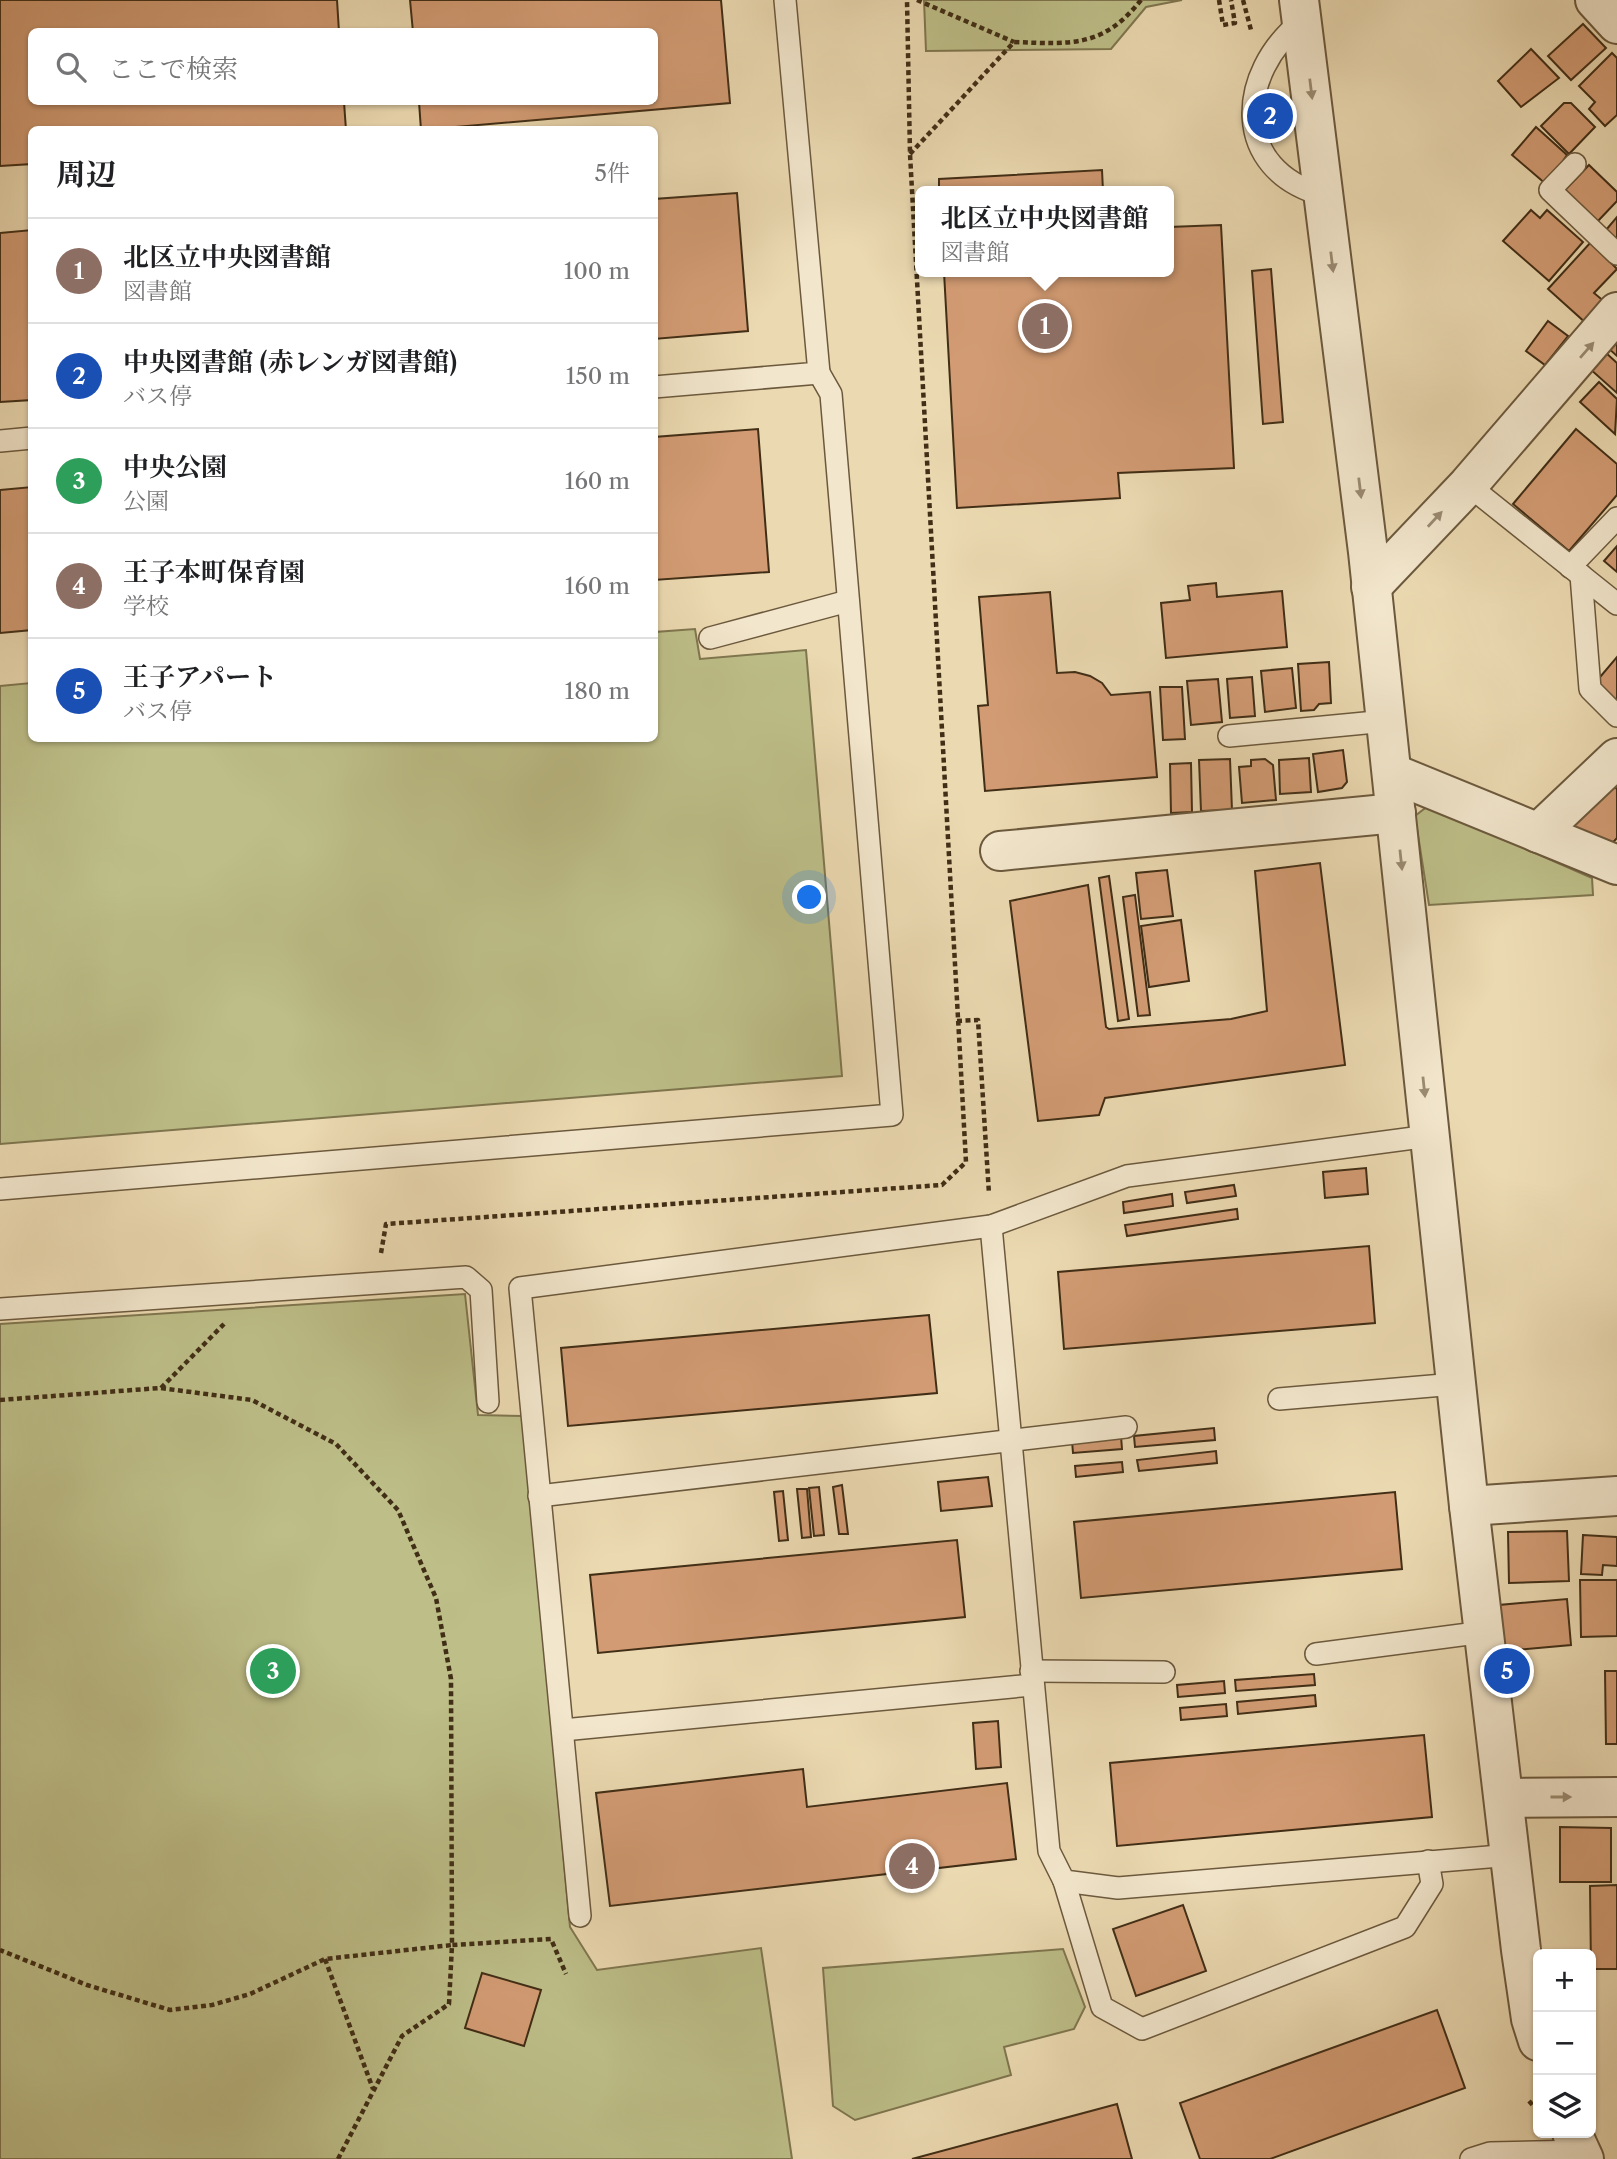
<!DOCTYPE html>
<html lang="ja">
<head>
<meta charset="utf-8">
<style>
	body { margin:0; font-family:"Libre Caslon Text","Noto Serif JP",serif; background:#f6f6f6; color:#202124 }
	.controls { position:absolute; right:21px; bottom:21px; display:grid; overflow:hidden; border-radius:10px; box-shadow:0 2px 5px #0004 }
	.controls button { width:63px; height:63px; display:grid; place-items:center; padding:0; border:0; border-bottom:2px solid #e0e0e0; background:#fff; color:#202124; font:35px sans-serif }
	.you { position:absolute; left:810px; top:898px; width:24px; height:24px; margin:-18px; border:5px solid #fff; border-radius:50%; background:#1a73e8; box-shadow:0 0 0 10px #1a73e833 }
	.badge { display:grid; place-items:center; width:46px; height:46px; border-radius:50%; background:#8f2418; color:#fff; font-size:23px; font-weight:700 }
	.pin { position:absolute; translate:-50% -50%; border:4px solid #fff; box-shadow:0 2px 7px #0006 }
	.popup { position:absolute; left:915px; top:186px; width:259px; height:91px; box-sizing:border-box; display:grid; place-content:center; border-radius:10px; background:#fff; filter:drop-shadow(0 2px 5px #0005); font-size:23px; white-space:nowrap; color:#757577 }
	.popup b { font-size:26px; color:#202124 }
	.popup::after { content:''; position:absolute; left:50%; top:100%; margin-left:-14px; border:14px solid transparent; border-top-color:#fff }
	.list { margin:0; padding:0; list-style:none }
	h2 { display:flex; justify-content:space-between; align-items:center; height:91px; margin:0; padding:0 28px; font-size:30px }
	h2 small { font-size:23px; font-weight:400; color:#757577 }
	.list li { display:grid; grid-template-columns:46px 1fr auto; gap:21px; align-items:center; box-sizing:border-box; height:105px; padding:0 28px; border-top:2px solid #e0e0e0 }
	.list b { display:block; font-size:26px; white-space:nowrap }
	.list p { margin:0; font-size:23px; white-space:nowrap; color:#757577 }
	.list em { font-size:23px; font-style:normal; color:#757577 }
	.icon { flex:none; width:38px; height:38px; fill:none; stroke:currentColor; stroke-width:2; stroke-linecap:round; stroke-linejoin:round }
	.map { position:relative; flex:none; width:1617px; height:2159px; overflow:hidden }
	.search { position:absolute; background:#fff; box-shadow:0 2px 5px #0004; left:28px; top:28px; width:630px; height:77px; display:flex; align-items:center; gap:18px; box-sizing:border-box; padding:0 24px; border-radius:10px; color:#757577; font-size:26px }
	.panel { position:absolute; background:#fff; box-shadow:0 2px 5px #0004; left:28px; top:126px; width:630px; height:616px; border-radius:10px }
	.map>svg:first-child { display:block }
	.green { fill:#bdbe88; stroke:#7f764f; stroke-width:2 }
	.building { fill:#d29b73; stroke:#412e16; stroke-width:2 }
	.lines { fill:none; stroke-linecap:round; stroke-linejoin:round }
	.service-casing { stroke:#6c593d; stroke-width:24 }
	.minor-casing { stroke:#6c593d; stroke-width:42 }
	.path { stroke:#412e16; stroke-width:4.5; stroke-dasharray:5 3.5; stroke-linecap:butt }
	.service { stroke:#f2e6cc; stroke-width:21 }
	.minor { stroke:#f2e6cc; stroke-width:38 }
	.oneway { fill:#9a8a71 }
</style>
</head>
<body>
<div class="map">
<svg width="1617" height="2159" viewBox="0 0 1617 2159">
	<rect width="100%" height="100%" fill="#ebd9b1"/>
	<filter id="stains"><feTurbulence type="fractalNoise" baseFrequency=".00286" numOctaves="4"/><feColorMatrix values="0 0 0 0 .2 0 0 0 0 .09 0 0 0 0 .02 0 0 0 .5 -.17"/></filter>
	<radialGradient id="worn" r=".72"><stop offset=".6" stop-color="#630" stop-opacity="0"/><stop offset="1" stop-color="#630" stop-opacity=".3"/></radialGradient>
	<!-- green -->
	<g class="green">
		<path d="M924,0H1182L1146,7L1111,49L926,51Z"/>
		<path d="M695,629L700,659L806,650L842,1076L0,1144V686L31,683L32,738H654L655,632Z"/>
		<path d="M1428,806L1592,878L1593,895L1429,905L1415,816Z"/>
		<path d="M465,1294L478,1415L523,1416L570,1927L597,1970L761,1948L792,2159H0V1324Z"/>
		<path d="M1063,1949L1085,2007L1074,2029L1004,2047L1011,2075L855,2120L833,2106L823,1968Z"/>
	</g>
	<!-- building -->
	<g class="building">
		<path d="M0,0H337L339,32H32V102H344L346,130H32V164L0,166Z"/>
		<path d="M410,0H721L730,103L421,130L419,102H654V32H413Z"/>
		<path d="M1583,24L1606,48L1571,80L1548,56Z"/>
		<path d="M1531,49L1559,78L1521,107L1498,81Z"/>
		<path d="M1612,53L1617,58V115L1605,126L1589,109L1595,102L1579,86Z"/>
		<path d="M1564,103H1571L1595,127L1569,154L1541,126Z"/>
		<path d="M1536,127L1567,155L1547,185L1512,155Z"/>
		<path d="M1589,165L1617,192V201L1597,222L1564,191Z"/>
		<path d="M1102,170L1103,191H939V179Z"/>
		<path d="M737,193L748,331L654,339V199Z"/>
		<path d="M1531,210L1540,218L1547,210L1583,242L1549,281L1503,241Z"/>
		<path d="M1617,217V240L1606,230Z"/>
		<path d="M1221,225L1234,468L1118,473L1120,498L957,508L944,272H1169V227Z"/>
		<path d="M32,230V400L0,402V233Z"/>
		<path d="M1591,242L1617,269L1594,293L1606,303L1587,324L1548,289Z"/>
		<path d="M1271,269L1283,422L1263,424L1252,271Z"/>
		<path d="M1548,321L1568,336L1545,365L1526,351Z"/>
		<path d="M1617,337V356L1607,347Z"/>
		<path d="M1604,351L1617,363V393L1589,368Z"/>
		<path d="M1599,382L1617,399L1615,434L1580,402Z"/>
		<path d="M758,429L769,572L654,580V437Z"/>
		<path d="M1576,429L1617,464V495L1569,551L1513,504Z"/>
		<path d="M32,487V630L0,633V490Z"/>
		<path d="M1617,546V572L1604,561Z"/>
		<path d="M1216,583L1217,597L1282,591L1287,647L1166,658L1161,603L1190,600L1188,586Z"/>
		<path d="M1050,592L1057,673L1075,672L1090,676L1102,683L1111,695L1150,692L1157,777L985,791L978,706L988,705L979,597Z"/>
		<path d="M1617,657V702L1595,683Z"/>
		<path d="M1329,662L1331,703L1319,704L1314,710L1301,711L1298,664Z"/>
		<path d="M1292,668L1296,708L1265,712L1261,671Z"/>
		<path d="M1252,677L1255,716L1230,718L1227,679Z"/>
		<path d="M1218,679L1222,722L1191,725L1187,681Z"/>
		<path d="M1160,687H1182L1185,739L1163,740Z"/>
		<path d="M1343,750L1347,782L1342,788L1318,792L1313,754Z"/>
		<path d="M1309,758L1311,792L1280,794L1279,760Z"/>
		<path d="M1230,759L1232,810L1201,811L1199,760Z"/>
		<path d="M1265,759L1273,765L1276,800L1242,803L1239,767L1251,766V760Z"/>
		<path d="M1191,763L1192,812L1171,813L1170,764Z"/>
		<path d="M1611,783L1617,789V838L1607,849L1592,847L1571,825Z"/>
		<path d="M1320,863L1345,1065L1105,1098L1099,1115L1038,1121L1010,901L1088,885L1106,1027L1109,1029L1231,1019L1267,1011L1255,871Z"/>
		<path d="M1167,870L1173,916L1141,919L1136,873Z"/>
		<path d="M1109,876L1129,1019L1118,1021L1099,878Z"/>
		<path d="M1135,895L1150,1015L1138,1016L1123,897Z"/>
		<path d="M1181,920L1189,981L1149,987L1141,926Z"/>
		<path d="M1366,1168L1368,1194L1325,1198L1323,1172Z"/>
		<path d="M1234,1185L1236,1196L1187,1203L1185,1192Z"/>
		<path d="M1172,1194L1173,1206L1124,1213L1123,1202Z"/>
		<path d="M1237,1209L1238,1219L1127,1236L1125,1225Z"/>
		<path d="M1369,1246L1375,1323L1064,1349L1058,1272Z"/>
		<path d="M929,1315L937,1393L568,1426L561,1348Z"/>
		<path d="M1214,1428L1215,1440L1135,1447L1134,1436Z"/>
		<path d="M1121,1436L1122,1449L1073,1453L1072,1441Z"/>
		<path d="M1216,1451L1217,1463L1139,1471L1137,1460Z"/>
		<path d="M1122,1462L1123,1472L1076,1477L1075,1466Z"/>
		<path d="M988,1477L992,1506L941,1511L938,1482Z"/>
		<path d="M842,1485L848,1534H839L833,1487Z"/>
		<path d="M819,1487L824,1535L814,1536L809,1488Z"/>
		<path d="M797,1489H807L811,1537L802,1538Z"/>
		<path d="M783,1491L788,1540L779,1541L774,1492Z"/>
		<path d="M1395,1492L1402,1569L1081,1598L1074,1522Z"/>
		<path d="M1567,1531L1569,1581L1509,1583L1508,1532Z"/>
		<path d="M1583,1535L1617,1537V1566L1603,1565L1602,1575L1581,1574Z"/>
		<path d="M957,1540L965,1617L598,1653L590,1575Z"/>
		<path d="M1580,1580H1617V1636L1581,1637Z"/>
		<path d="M1567,1599L1571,1645L1503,1651L1499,1605Z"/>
		<path d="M1605,1671H1617V1744H1606Z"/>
		<path d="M1314,1674L1315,1685L1236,1691L1235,1680Z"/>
		<path d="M1224,1681L1225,1693L1178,1697L1177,1685Z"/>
		<path d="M1315,1695L1316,1706L1238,1714L1237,1702Z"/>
		<path d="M1226,1704L1227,1716L1181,1720L1180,1708Z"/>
		<path d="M998,1721L1001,1767L976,1769L973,1723Z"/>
		<path d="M1424,1735L1432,1817L1117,1846L1110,1763Z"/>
		<path d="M803,1769L807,1807L1007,1783L1016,1859L610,1906L596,1793Z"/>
		<path d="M1560,1827L1611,1828V1882H1560Z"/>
		<path d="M1617,1885V1969H1591L1590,1886Z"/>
		<path d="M1183,1905L1206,1971L1136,1996L1113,1929Z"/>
		<path d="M482,1973L541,1990L524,2046L465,2028Z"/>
		<path d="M1437,2010L1465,2088L1270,2159H1200L1180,2103Z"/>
		<path d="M1117,2104L1132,2159H912Z"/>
	</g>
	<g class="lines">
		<defs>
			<g id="service">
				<path d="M1302,21C1236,73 1231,170 1323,195"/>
				<path d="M1575,164L1550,190L1617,254"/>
				<path d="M654,387L819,373L785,0"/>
				<path d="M0,441L32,438"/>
				<path d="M1468,485L1617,604"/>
				<path d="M1570,567L1617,518"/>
				<path d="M1581,575L1590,689L1617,716"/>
				<path d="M710,638L848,601"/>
				<path d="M1229,736L1386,721"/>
				<path d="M0,1189L892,1115L831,394L819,373"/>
				<path d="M991,1226L1049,1851L1064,1881L1118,1888L1512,1855"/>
				<path d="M0,1309L466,1277L481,1290L488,1402"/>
				<path d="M1279,1399L1455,1384"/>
				<path d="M539,1496L1126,1427"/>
				<path d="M1316,1654L1484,1632"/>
				<path d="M1031,1671L1164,1672"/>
				<path d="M563,1730L1032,1685"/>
				<path d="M1064,1881L1102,2007L1142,2029L1405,1927L1432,1884L1428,1861"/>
				<path d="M580,1916L520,1288L991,1226L1127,1176L1429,1136"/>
				<path d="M1471,2159L1490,2153L1580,2151"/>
			</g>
			<g id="minor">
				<path d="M1299,0L1368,552L1469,1506L1521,1950L1531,2019L1538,2041"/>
				<path d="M1595,0L1617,24"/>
				<path d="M1371,587L1468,485L1617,312"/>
				<path d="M1392,773L1617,865"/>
				<path d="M1538,833L1617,758"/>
				<path d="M1000,851L1396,813"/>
				<path d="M1469,1506L1617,1496"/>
				<path d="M1505,1798L1617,1797"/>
				<path d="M1572,2133L1584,2159"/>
			</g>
		</defs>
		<!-- service casing -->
		<use href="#service" class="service-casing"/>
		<!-- minor casing -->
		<use href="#minor" class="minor-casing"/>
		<!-- path -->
		<g class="path">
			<path d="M917,0L1014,42"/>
			<path d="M1219,0L1223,25L1235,23L1231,0"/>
			<path d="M1243,0L1251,30"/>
			<path d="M910,154L1014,42C1071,44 1103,48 1141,0"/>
			<path d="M957,1021L978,1020L989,1194"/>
			<path d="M381,1253L386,1224L942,1185L966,1162L910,154L907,0"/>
			<path d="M161,1388L224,1324"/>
			<path d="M0,1400L160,1388L252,1400L336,1444L398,1510L436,1598L451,1679L452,1945L325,1959L250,1994L212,2005L170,2010L87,1985L0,1950"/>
			<path d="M325,1959L373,2089"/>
			<path d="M1529,2101L1538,2111"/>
			<path d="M338,2159L402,2036L449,2004L452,1945L551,1939L566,1974"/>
		</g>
		<!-- service -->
		<use href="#service" class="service"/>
		<!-- minor -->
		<use href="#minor" class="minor"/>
	</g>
	<!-- one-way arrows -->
	<defs><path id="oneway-solid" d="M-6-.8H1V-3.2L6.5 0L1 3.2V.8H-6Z" transform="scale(1.75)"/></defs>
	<g class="oneway">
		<use href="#oneway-solid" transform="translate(1311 89) rotate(83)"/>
		<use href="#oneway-solid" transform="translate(1332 262) rotate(83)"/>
		<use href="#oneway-solid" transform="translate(1587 350) rotate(-49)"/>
		<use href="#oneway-solid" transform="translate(1360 488) rotate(83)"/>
		<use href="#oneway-solid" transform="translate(1435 519) rotate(-47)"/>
		<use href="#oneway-solid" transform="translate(1401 860) rotate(84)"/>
		<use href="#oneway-solid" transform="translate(1424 1087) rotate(84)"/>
		<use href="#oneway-solid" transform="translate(1561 1797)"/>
	</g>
	<rect width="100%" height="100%" filter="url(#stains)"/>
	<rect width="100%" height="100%" fill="url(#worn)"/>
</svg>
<div class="controls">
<button>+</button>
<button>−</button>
<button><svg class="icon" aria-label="layers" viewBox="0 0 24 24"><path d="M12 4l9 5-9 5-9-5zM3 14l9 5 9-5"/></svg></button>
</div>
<div class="you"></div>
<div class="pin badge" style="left:1045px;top:326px;background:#8d6e63">1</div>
<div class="popup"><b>北区立中央図書館</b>図書館</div>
<div class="pin badge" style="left:1270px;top:116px;background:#1a4fb4">2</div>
<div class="pin badge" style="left:273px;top:1671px;background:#2e9e5b">3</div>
<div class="pin badge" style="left:912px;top:1866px;background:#8d6e63">4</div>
<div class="pin badge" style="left:1507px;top:1671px;background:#1a4fb4">5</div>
<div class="search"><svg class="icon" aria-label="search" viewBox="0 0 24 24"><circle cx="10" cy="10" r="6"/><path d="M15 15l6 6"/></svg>ここで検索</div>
<section class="panel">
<h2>周辺<small>5件</small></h2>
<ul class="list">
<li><span class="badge" style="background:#8d6e63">1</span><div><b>北区立中央図書館</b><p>図書館</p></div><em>100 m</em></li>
<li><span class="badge" style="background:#1a4fb4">2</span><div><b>中央図書館 (赤レンガ図書館)</b><p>バス停</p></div><em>150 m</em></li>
<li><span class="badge" style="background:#2e9e5b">3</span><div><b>中央公園</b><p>公園</p></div><em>160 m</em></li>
<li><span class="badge" style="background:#8d6e63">4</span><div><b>王子本町保育園</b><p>学校</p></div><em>160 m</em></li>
<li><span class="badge" style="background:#1a4fb4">5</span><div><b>王子アパート</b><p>バス停</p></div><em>180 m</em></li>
</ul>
</section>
</div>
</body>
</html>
